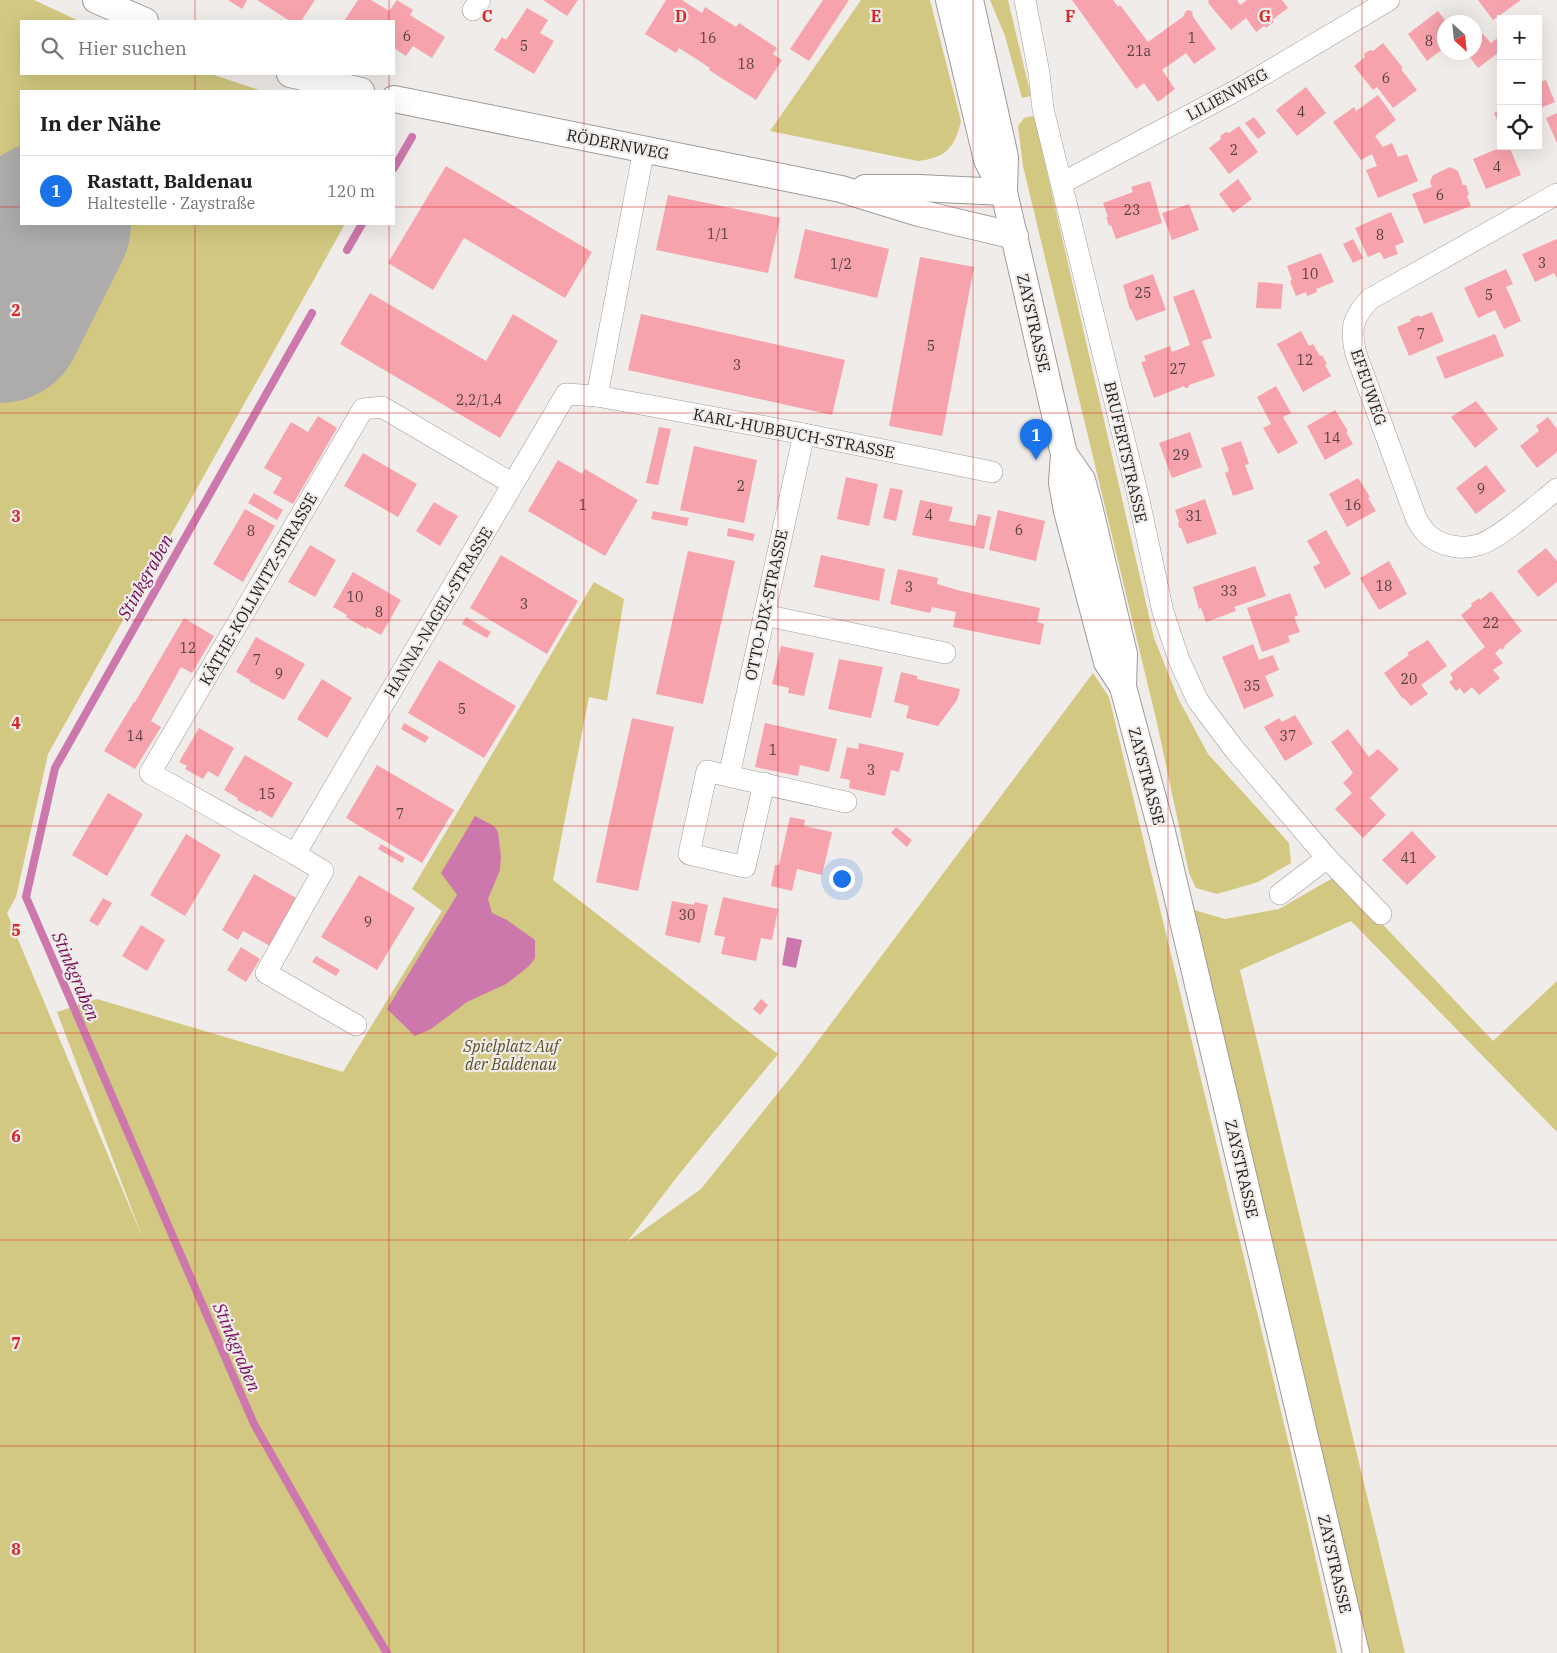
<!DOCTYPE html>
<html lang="de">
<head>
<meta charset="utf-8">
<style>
	body { margin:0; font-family:"IBM Plex Serif",serif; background:#f2f2f2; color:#202124 }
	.controls { position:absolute; right:15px; top:15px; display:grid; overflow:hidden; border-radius:0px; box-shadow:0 5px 20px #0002 }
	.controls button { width:45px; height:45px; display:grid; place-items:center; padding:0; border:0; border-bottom:1px solid #e0e0e0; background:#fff; color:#202124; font:25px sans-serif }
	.compass { position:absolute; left:1437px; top:15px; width:45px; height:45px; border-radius:50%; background:#fff; box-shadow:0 5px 20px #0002; rotate:153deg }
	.you { position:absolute; left:841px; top:878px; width:18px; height:18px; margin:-12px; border:4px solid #fff; border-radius:50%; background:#1a73e8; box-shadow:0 0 0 8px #1a73e833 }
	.badge { display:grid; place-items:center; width:32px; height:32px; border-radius:50%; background:#1a73e8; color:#fff; font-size:16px; font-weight:700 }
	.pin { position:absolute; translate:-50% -41px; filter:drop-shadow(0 1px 2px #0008) }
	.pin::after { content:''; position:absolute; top:26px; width:18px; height:15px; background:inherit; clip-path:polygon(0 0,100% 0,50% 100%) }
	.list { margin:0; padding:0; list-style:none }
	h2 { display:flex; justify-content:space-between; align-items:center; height:65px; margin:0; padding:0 20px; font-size:21px }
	h2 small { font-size:16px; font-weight:400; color:#757577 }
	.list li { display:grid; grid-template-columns:32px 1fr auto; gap:15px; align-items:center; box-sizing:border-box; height:70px; padding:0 20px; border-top:1px solid #e0e0e0 }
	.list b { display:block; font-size:19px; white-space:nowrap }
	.list p { margin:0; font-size:16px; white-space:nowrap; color:#757577 }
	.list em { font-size:16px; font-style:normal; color:#757577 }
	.icon { flex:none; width:28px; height:28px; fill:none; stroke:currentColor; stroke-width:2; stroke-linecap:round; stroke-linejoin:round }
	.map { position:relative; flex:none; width:1557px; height:1653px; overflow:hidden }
	.search { position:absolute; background:#fff; box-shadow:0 5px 20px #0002; left:20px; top:20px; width:375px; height:55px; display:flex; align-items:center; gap:12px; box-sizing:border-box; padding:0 18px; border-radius:0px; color:#757577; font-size:19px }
	.panel { position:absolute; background:#fff; box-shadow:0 5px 20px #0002; left:20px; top:90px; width:375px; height:135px; border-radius:0px }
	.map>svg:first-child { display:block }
	.green { fill:#d3c881 }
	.water { fill:#cd78ad }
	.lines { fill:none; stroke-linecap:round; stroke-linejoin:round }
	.stream { stroke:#cd78ad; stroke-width:8 }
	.runway { stroke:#aeacaa; stroke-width:166 }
	.building { fill:#f7a3ad }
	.minor-casing { stroke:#9f9b99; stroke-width:22 }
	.tertiary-casing { stroke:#9f9b99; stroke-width:28 }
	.minor { stroke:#fff; stroke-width:21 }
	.tertiary { stroke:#fff; stroke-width:26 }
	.grid { fill:none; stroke:#d62828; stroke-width:1; stroke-opacity:0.55 }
	.labels { text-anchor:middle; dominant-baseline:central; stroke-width:4.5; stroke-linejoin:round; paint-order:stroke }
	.number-label { font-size:14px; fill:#553f41 }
	.street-label { font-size:16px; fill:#1f1e1d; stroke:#f0ecea }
	.park-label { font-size:16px; font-style:italic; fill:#575025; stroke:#f0ecea }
	.water-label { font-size:18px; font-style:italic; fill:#770f5a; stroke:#f0ecea }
	.grid-label { font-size:16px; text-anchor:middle; font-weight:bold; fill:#d62828; stroke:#f0ecea; stroke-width:4.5; stroke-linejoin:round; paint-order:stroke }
</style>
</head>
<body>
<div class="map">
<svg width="1557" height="1653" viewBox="0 0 1557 1653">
	<rect width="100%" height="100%" fill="#f0ecea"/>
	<!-- green -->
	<g class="green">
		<path d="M0,0H34L79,21H21V74H211L262,91H21V224H345L48,754L16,897L7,913L143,1239L57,1012L97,999L343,1072L442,911L412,889L594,582L624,599L607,701L589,697L553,880L778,1054L680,1173L627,1242L701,1189L797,1069L1093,673L1109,697L1304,1507L1337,1653H0Z"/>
		<path d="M861,0H930L961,121C955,148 945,158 918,161L770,131Z"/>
		<path d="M990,0H1008L1031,96L1022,98L1005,36Z"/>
		<path d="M1033,116L1036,124L1154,638L1179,700L1208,754L1289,843L1291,863L1258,882L1217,894L1196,888L1189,873L1157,723L1023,166L1018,126L1024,118Z"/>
		<path d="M1338,875L1370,911L1493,1041L1557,981V1132L1351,921L1240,970L1405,1653H1365L1194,910L1225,919L1279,909Z"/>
	</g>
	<!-- water -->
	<g class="water">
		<path d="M475,816L494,826L498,832L501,857L500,870L488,899L492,913L507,920L535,940V958L530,965L518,975L506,984L467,1002L431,1029L415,1036L387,1009L457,895L441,873Z"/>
		<path d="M787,937L802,940L796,968L782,965Z"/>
	</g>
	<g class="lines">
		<!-- stream -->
		<g class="stream">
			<path d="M394,168L412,137"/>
			<path d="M347,250L362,224"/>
			<path d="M312,313L55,768L26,897L254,1424L335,1566L387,1653"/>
		</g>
		<!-- runway -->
		<path class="runway" d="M0,320L48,224"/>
	</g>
	<!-- building -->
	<g class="building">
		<path d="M228,0H247L242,9Z"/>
		<path d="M257,0H315L301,21H290Z"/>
		<path d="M358,0H371L389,11L397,0L413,10L410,15L445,37L432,58L413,46L406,56L394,48V21H344Z"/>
		<path d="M543,0H578L567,16Z"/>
		<path d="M666,0H682L702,13L705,7L736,27L739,23L777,48L773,54L782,60L756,100L709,70L710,68L679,48L676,53L645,34Z"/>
		<path d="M823,0H849L809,61L790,49Z"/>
		<path d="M1072,0H1113L1118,7L1120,5L1148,42L1184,16L1185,12L1188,10L1192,11L1193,17L1216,49L1194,64L1186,53L1162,70L1175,89L1158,102L1144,83L1136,89Z"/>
		<path d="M1208,0H1237L1240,5L1247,0H1282L1288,8L1272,20L1274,22L1266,28L1264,26L1256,32L1246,18L1231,30L1208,3L1209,2Z"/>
		<path d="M1478,0H1521L1493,20Z"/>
		<path d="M527,8L548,20L540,33L554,41L534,74L494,50L502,37L506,40Z"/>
		<path d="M1438,11L1446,22H1444V48L1427,61L1408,34Z"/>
		<path d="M1483,34L1491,43L1501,35V56L1498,53L1478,68L1466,52H1474V40Z"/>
		<path d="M1383,43L1403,68L1401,69L1417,90L1393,108L1377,87L1373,90L1354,66L1365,57L1364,54L1370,50L1373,51Z"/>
		<path d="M1546,80L1555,102L1538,109V83Z"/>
		<path d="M1306,87L1326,113L1297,136L1276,110Z"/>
		<path d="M1378,95L1396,120L1375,136L1383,147L1392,143L1398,157L1407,154L1418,181L1378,198L1366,170L1377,166L1372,154L1361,160L1333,122L1354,107L1356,111Z"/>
		<path d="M1501,110V129L1494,113Z"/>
		<path d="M1557,113V143L1546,118Z"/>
		<path d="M1254,117L1266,133L1258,139L1245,123Z"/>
		<path d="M1239,126L1258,152L1229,174L1209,148L1221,139L1220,136L1226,132L1229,133Z"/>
		<path d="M1504,146H1509L1521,175L1486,189L1473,159Z"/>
		<path d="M446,166L592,252L565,298L464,238L433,290L388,263Z"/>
		<path d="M1450,167L1458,171L1463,185H1466L1469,194L1467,196L1471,206L1424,224L1412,194L1432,187L1430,182L1433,175Z"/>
		<path d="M1238,179L1252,199L1233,213L1219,194Z"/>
		<path d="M1150,181L1162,223L1116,239L1111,225L1109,226L1106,217H1108L1103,203L1133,192L1131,187Z"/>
		<path d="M668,195L780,218L768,273L656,250Z"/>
		<path d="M1189,204L1199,230L1172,240L1162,213Z"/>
		<path d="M1391,212L1404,242L1395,246L1398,254L1384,259L1380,252L1368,257L1355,228Z"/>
		<path d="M805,229L889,249L877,298L794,278Z"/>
		<path d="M1353,239L1363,258L1353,263L1343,244Z"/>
		<path d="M1557,239V278L1554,273L1535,282L1522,254Z"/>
		<path d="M1321,253L1334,282L1316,289L1317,292L1307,296L1306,292L1296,296L1290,281L1292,280L1287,266Z"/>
		<path d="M920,257L974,267L942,436L889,426Z"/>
		<path d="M1506,269L1513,284L1506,287L1521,321L1504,329L1495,310L1478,318L1464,288Z"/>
		<path d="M1153,274L1166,310L1136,321L1131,309L1130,310L1123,285Z"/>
		<path d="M1258,282L1283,284L1281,309L1256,308Z"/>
		<path d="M1194,289L1212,338L1202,341L1215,376L1189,385V387L1185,388L1184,386L1154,398L1141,362L1146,361L1144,356L1170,346L1172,352L1190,345L1173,297Z"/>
		<path d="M370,293L486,361L513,314L558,341L500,438L340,344Z"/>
		<path d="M1432,312L1444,341L1409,356L1397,327L1411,321L1410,319L1419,315L1420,317Z"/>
		<path d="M641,314L845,360L832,415L628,370Z"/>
		<path d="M1301,331L1309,346L1313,344L1320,356L1322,355L1327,364L1325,365L1331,376L1303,392L1277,344Z"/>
		<path d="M1495,334L1504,356L1445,379L1436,357Z"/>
		<path d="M1276,386L1291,413L1283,417L1298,443L1278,454L1263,428L1271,424L1257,397Z"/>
		<path d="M1476,401L1498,429L1475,448L1451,417Z"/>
		<path d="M1335,410L1348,431L1346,432L1353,444L1325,460L1307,426Z"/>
		<path d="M318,416L337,428L293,504L273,493L282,478L264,468L291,422L308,432Z"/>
		<path d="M1548,417L1557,429V452L1537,468L1520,446L1539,431L1536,426Z"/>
		<path d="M659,427L671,429L658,485L646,483Z"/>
		<path d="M1190,432L1202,467L1172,478L1159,443Z"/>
		<path d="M1241,441L1249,464L1245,465L1254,489L1233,496L1225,473L1229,471L1221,448Z"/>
		<path d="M694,446L757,460L744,523L680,510Z"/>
		<path d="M363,453L417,484L398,517L344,486Z"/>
		<path d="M558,460L582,474L585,469L638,500L605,556L528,511Z"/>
		<path d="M1486,465L1506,491L1476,514L1456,488Z"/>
		<path d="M846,477L878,484L869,526L837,519Z"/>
		<path d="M1358,478L1370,497L1368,498L1376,511L1347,527L1329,494Z"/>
		<path d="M890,488L903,490L896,521L883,518Z"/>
		<path d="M254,493L283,510L277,520L248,503Z"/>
		<path d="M1205,499L1217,534L1187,544L1181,528H1179L1178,523L1179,522L1175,510Z"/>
		<path d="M920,500L953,507L949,521L975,526L978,514L991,517L984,549L912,535Z"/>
		<path d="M434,502L458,516L440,546L416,531Z"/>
		<path d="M245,509L275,526L243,582L213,564Z"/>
		<path d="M998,510L1045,521L1036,561L989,550Z"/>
		<path d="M653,511L689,518L687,526L651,519Z"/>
		<path d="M728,528L755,534L753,541L727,536Z"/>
		<path d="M1326,530L1351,574L1325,589L1313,567L1320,563L1307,541Z"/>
		<path d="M310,545L336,560L315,597L288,582Z"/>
		<path d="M1546,548L1557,561V582L1538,597L1517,571Z"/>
		<path d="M688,551L735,561L703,704L656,694Z"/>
		<path d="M501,555L578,601L547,654L470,608Z"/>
		<path d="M821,555L885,569L879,601L814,587Z"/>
		<path d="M1389,561L1407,594L1379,610L1360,578Z"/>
		<path d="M1255,566L1266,596L1234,607L1236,611L1206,622L1201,608L1199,609L1193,587Z"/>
		<path d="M898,569L938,578L937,584L961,591L1040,608L1037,622L1044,624L1040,645L953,627L956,612L932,607L930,613L890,604Z"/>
		<path d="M353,572L401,600L381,635L367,627L366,629L346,617L347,615L333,607Z"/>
		<path d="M1491,591L1522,631L1504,646L1505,647L1502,650L1501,648L1495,653L1503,663L1493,670L1500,678L1479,695L1472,687L1464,694L1460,688L1456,691L1449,682L1453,679L1450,674L1485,647L1461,615L1472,606L1471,604L1479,598L1480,600Z"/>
		<path d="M1290,593L1298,615L1294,617L1300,632L1288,636L1290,642L1262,652L1247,608Z"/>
		<path d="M466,617L491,632L487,638L462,624Z"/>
		<path d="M184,618L214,636L192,673L181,667L151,721L161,727L135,769L104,751L134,702H135Z"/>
		<path d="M256,637L305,664L284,700L249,681L250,680L236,672Z"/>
		<path d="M1428,640L1447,666L1421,685L1428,694L1411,706L1404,698L1403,699L1384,673L1409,655L1407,653Z"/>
		<path d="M1253,644L1259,660L1273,655L1279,670L1265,676L1274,696L1244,709L1222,657Z"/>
		<path d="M781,646L814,653L804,696L788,693L789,688L772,684Z"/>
		<path d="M839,659L883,667L871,718L828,709Z"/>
		<path d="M439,660L516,706L484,758L408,713Z"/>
		<path d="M901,672L917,676V679L960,689L957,700L938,726L906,718L909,706L894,702Z"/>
		<path d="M322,679L352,698L327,738L297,719Z"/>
		<path d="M1295,715L1313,744L1285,761L1264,727L1279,718L1282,722Z"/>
		<path d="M632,718L674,727L638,891L596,882Z"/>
		<path d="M404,723L429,737L425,743L401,729Z"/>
		<path d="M765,723L837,739L829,772L800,765L798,776L755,767Z"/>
		<path d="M199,728L234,748L218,777L208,771L203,779L185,769L187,766L179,762Z"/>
		<path d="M1348,729L1369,757L1378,749L1399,769L1370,798L1386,815L1363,838L1335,809L1352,793L1343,783L1353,773L1331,742Z"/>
		<path d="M859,743L904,753L899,772L891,770L885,796L849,788L850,780L840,778L847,747L858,749Z"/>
		<path d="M245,755L293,783L272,818L259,810L258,812L237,800L238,798L224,790Z"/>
		<path d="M377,765L454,810L422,863L346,818Z"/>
		<path d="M108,793L143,814L107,876L72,855Z"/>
		<path d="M790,817L805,820L804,826L832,832L822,875L797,869L792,891L771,886L775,865H779Z"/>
		<path d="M896,827L912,840L907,847L891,833Z"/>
		<path d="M1412,831L1436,857L1407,885L1382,860Z"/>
		<path d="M186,834L221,855L185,916L150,895Z"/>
		<path d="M381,844L405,858L402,863L378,849Z"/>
		<path d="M254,874L298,899L270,946L243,931L238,940L222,930Z"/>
		<path d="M359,875L415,908L377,970L321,937Z"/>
		<path d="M723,897L778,909L772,940L761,938L756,961L721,954L725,937L714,935Z"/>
		<path d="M103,898L112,903L98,926L89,921Z"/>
		<path d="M672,901L694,905L695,902L708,905L700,943L665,935Z"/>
		<path d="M141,925L165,940L147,971L122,956Z"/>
		<path d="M241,947L260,959L246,982L227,970Z"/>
		<path d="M316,956L340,970L336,976L312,962Z"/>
		<path d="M761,999L768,1005L760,1015L753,1009Z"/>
	</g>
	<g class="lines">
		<defs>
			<g id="minor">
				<path d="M1025,0L1039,73L1043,109L1138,496L1163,612L1179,660L1198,701L1235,750L1327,858L1381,914"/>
				<path d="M473,10L480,0"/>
				<path d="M1062,183L1241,88L1389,0"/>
				<path d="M1557,194L1370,299C1352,318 1350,329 1356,354L1416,518C1419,523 1423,530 1427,534C1440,546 1461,550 1478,545C1499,539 1538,504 1557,489"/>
				<path d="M597,396L804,434L992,472"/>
				<path d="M764,615L945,653"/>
				<path d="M729,776L804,434"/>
				<path d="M764,783L745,867L689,854L707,771C753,782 800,792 846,802"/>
				<path d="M295,854L566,394L597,396L644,149"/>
				<path d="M1280,894L1327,858"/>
				<path d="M356,1025L266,973L323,871L295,854L150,773L363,409L382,407L513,484"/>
			</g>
			<g id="tertiary">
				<path d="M96,0L145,21"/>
				<path d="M949,0L987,160L1000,185"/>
				<path d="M970,0L1005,157L1004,192L1064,454L1062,483L1067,511L1107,662L1120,682"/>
				<path d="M290,74L361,91"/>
				<path d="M394,99L841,189L919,213L1015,236"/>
				<path d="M865,188H919L1004,192"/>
				<path d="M1064,454L1082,480L1089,506L1124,654L1123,687L1162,832L1356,1653"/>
			</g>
		</defs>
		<!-- minor casing -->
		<use href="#minor" class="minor-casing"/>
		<!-- tertiary casing -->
		<use href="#tertiary" class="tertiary-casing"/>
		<!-- minor -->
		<use href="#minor" class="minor"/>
		<!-- tertiary -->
		<use href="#tertiary" class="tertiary"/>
	</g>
	<!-- grid -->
	<path class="grid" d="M195,0V21M389,0V21M584,0V1653M778,0V1653M973,0V1653M1168,0V1653M1362,0V1653M195,74V91M389,74V91M0,207H21M394,207H1557M195,224V1653M389,224V1653M0,413H1557M0,620H1557M0,826H1557M0,1033H1557M0,1240H1557M0,1446H1557"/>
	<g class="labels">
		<!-- number labels -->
		<g class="number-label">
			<text x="407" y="36">6</text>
			<text x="708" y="38">16</text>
			<text x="1192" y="38">1</text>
			<text x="1429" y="41">8</text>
			<text x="524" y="46">5</text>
			<text x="1139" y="51">21a</text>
			<text x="746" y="64">18</text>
			<text x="1386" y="78">6</text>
			<text x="1301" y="112">4</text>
			<text x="1234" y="150">2</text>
			<text x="1497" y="167">4</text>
			<text x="1440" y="195">6</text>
			<text x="1132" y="210">23</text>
			<text x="718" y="234">1/1</text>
			<text x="1380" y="235">8</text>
			<text x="1542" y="263">3</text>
			<text x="841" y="264">1/2</text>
			<text x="1310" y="274">10</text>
			<text x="1143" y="293">25</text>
			<text x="1489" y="295">5</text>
			<text x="1421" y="334">7</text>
			<text x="931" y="346">5</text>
			<text x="1305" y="360">12</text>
			<text x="737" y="365">3</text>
			<text x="1178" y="369">27</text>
			<text x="479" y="400">2,2/1,4</text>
			<text x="1332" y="438">14</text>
			<text x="1181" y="455">29</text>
			<text x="741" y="486">2</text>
			<text x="1481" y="489">9</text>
			<text x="583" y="505">1</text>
			<text x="1353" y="505">16</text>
			<text x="929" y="515">4</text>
			<text x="1194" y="516">31</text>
			<text x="1019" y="530">6</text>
			<text x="251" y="531">8</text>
			<text x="1384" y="586">18</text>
			<text x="909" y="587">3</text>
			<text x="1229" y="591">33</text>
			<text x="355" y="597">10</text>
			<text x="524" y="604">3</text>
			<text x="379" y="612">8</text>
			<text x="1491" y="623">22</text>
			<text x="188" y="648">12</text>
			<text x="257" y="660">7</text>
			<text x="279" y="674">9</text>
			<text x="1409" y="679">20</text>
			<text x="1252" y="686">35</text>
			<text x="462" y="709">5</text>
			<text x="135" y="736">14</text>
			<text x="1288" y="736">37</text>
			<text x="773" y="750">1</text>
			<text x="871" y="770">3</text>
			<text x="267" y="794">15</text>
			<text x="400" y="814">7</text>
			<text x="1409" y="858">41</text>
			<text x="687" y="915">30</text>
			<text x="368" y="922">9</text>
		</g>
		<!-- street labels -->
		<g class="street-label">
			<text transform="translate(1227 94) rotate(-29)">LILIENWEG</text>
			<text transform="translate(618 144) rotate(11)">RÖDERNWEG</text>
			<text transform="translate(1034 323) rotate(77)">ZAYSTRASSE</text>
			<text transform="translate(1369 387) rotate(71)">EFEUWEG</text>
			<text transform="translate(794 433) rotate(11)">KARL-HUBBUCH-STRASSE</text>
			<text transform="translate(1126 452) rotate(77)">BRUFERTSTRASSE</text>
			<text transform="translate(258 589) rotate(-60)">KÄTHE-KOLLWITZ-STRASSE</text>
			<text transform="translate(766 605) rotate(-78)">OTTO-DIX-STRASSE</text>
			<text transform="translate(438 612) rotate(-59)">HANNA-NAGEL-STRASSE</text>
			<text transform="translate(1147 776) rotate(75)">ZAYSTRASSE</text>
			<text transform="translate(1242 1169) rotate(77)">ZAYSTRASSE</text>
			<text transform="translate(1335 1564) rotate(77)">ZAYSTRASSE</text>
		</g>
		<!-- park labels -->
		<g class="park-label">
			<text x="511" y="1046">Spielplatz Auf<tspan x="511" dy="18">der Baldenau</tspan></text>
		</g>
		<!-- water labels -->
		<g class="water-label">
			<text transform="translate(145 577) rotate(-61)">Stinkgraben</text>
			<text transform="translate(76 976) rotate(67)">Stinkgraben</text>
			<text transform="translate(237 1347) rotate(67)">Stinkgraben</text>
		</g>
	</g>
	<g class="grid-label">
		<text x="487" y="22">C</text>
		<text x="681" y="22">D</text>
		<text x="876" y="22">E</text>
		<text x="1070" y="22">F</text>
		<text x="1265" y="22">G</text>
		<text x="16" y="316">2</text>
		<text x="16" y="522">3</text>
		<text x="16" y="729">4</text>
		<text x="16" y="936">5</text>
		<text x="16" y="1142">6</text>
		<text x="16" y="1349">7</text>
		<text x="16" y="1555">8</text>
	</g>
</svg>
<div class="controls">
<button>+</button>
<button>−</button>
<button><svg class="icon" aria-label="locate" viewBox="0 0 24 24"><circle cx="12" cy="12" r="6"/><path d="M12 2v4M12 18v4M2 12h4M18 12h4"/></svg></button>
</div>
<svg class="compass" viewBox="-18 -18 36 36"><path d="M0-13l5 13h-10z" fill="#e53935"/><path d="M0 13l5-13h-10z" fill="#757577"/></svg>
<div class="you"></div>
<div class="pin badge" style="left:1036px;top:460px">1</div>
<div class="search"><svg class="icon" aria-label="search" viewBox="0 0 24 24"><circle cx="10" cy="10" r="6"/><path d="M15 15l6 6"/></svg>Hier suchen</div>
<section class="panel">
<h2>In der Nähe<small></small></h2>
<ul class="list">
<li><span class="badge">1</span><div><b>Rastatt, Baldenau</b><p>Haltestelle · Zaystraße</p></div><em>120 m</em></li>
</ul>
</section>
</div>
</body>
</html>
